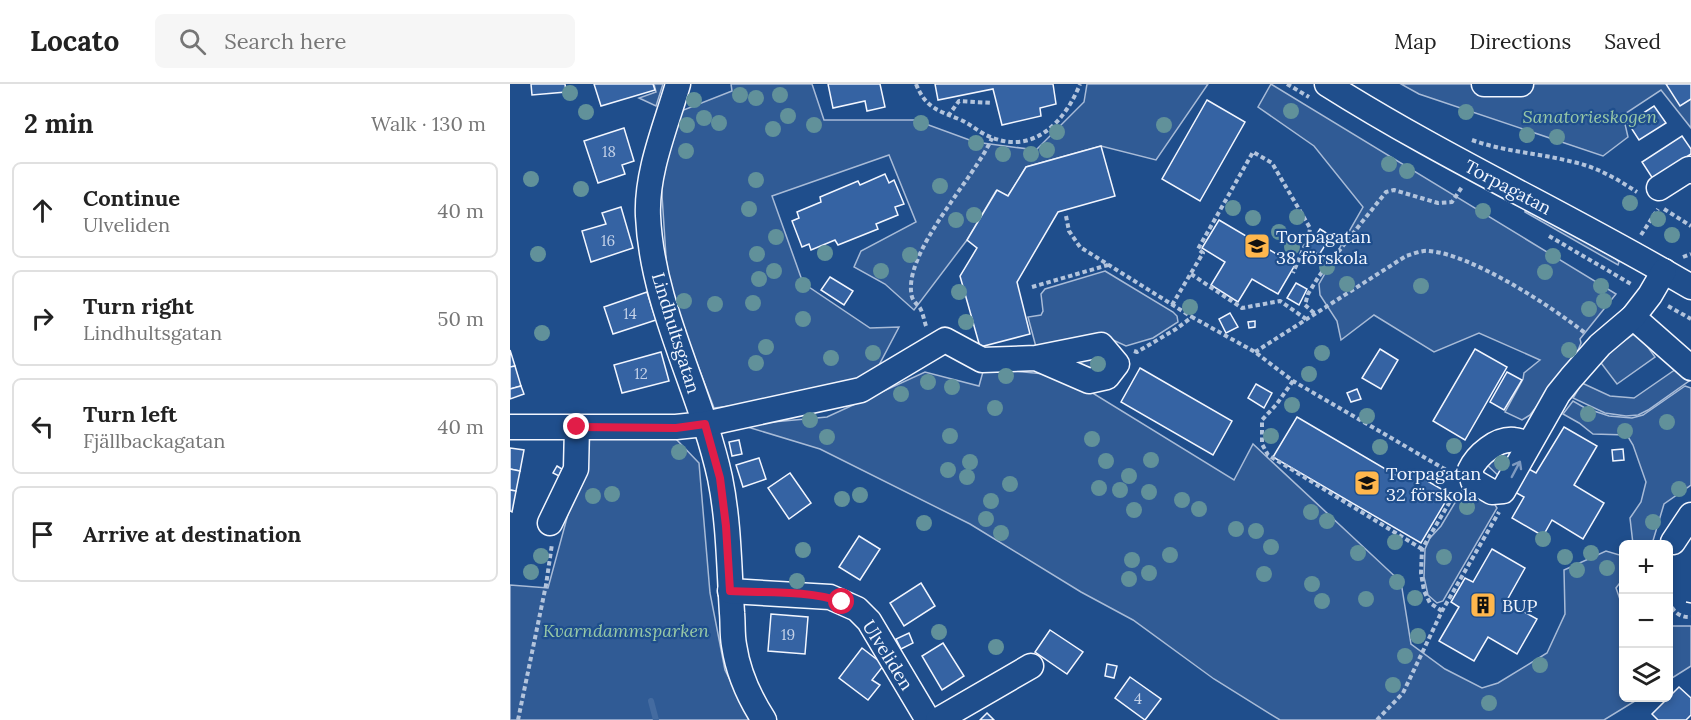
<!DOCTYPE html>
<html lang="en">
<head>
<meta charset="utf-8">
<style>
	body { margin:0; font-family:Lora,serif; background:#f6f6f6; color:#222 }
	.controls { position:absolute; right:18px; bottom:18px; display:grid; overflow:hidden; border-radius:9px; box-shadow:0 3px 9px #0003 }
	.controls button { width:54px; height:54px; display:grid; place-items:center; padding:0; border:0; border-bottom:2px solid #e0e0e0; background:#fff; color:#222; font:30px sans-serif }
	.stop { position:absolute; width:18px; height:18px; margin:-14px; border:4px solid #e11d48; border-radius:50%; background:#fff }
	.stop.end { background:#e11d48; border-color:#fff; box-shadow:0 2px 6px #0008 }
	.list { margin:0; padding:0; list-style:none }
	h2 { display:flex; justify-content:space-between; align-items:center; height:78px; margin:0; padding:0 24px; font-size:26px }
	h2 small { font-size:20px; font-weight:400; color:#767676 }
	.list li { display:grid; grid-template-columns:39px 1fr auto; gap:18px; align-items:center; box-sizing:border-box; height:96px; margin:0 12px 12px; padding:0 12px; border:2px solid #e0e0e0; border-radius:9px }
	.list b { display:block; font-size:22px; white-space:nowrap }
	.list p { margin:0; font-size:20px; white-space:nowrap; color:#767676 }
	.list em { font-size:20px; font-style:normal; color:#767676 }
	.icon { flex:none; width:33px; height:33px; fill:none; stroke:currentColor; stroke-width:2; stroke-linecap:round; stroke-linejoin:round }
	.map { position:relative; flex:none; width:1181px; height:636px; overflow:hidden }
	header { display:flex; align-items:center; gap:36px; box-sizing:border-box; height:84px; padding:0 30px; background:#fff; border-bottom:2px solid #e0e0e0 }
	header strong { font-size:28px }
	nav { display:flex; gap:33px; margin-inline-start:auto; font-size:21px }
	.search { width:420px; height:54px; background:#f6f6f6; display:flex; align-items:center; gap:15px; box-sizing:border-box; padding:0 21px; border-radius:9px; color:#767676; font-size:22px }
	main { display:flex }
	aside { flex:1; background:#fff }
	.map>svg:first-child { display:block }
	.built { fill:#305b95; stroke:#a8bbd7; stroke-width:1.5 }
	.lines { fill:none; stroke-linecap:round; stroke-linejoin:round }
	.stream { stroke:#446ba0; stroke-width:6 }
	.building { fill:#3563a3; stroke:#f2f6ff; stroke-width:1.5 }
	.minor-casing { stroke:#f2f6ff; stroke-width:27 }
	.path { stroke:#b3c4dc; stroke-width:4; stroke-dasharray:4.5 3; stroke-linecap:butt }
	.minor { stroke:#1f4e8c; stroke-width:24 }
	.fence { stroke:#f2f6ff; stroke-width:1.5; stroke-dasharray:8 3; stroke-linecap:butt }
	.tree { fill:#61919a }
	.oneway { stroke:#7e9ac0 }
	.route { stroke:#e11d48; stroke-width:8 }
	.labels { text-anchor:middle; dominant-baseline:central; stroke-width:4.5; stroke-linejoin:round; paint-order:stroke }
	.number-label { font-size:15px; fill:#c3d1e8 }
	.park-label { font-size:18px; font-style:italic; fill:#97c8a6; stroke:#1f4e8c }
	.street-label { font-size:18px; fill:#f2f6ff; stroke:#1f4e8c }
	.poi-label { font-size:18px; fill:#f2f6ff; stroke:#1f4e8c; text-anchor:start }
</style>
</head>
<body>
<header>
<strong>Locato</strong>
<div class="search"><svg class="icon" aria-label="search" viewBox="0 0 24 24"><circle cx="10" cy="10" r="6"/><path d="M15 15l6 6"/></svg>Search here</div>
<nav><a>Map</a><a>Directions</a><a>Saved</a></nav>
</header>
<main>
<aside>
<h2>2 min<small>Walk · 130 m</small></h2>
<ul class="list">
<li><svg class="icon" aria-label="ahead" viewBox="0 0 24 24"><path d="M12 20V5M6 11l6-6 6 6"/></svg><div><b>Continue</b><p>Ulveliden</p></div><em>40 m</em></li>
<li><svg class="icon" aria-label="right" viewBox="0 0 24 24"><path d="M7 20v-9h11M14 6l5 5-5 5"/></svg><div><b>Turn right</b><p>Lindhultsgatan</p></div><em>50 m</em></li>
<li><svg class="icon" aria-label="left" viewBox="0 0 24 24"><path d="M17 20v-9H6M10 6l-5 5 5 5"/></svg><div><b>Turn left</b><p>Fjällbackagatan</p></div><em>40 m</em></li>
<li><svg class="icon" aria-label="arrive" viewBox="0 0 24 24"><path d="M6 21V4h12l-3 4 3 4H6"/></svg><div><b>Arrive at destination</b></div></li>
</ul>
</aside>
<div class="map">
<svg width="1181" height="636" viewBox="0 0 1181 636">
	<rect width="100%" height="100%" fill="#1f4e8c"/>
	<!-- built -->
	<g class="built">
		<path d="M144,0H153L146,22L129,14L146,8Z"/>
		<path d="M221,0H302L314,36H405L465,58L526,66L574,18L577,0H698L646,76L591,62L516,83L498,112L486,107L457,156L404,226L375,200L344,183L351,167L406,138L379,71L262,112L293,199L360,244L389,243L369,281L338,308L204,324L158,203L151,96L171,27L222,7Z"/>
		<path d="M761,0L1106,210L1070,255L1071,259L1066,271L1020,331L1012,336L995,328L1013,295L1014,289L1030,276L969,249L924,268L864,231L831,256L827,237L810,211L809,200L853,123L804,62L748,23Z"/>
		<path d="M891,0H1181V44L1151,6L1113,31L1118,53L1093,72L909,10Z"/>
		<path d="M1015,124L1106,175L1109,178L1108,181L1015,128Z"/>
		<path d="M595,187L663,228L667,232L668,238L643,254L616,262L601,255L526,263L518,233L531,231L533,227L531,210L535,205Z"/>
		<path d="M1127,248L1145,273L1107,300L1088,275Z"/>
		<path d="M582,273L587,276L591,283L587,290L548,277Z"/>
		<path d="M1169,283L1179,297L1138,326L1128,331L1116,332L1095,329L1063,314L1072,299L1100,312L1124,314Z"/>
		<path d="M474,284L555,292L724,396L743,360L891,498L901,560L935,585L972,604L988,599L1037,569L1055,530L1054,486L1096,467L1113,472V495L1106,504L1113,524L1114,614H1130L1094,636H770L704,595L623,536L571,508L460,440L310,365L231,341L317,333L415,288L469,302Z"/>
		<path d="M1175,302L1181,304V401L1154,420L1142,460H1123L1120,434L1131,418L1136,398L1123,361L1117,351L1083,350L1069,339L1053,330L1063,317L1075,324L1099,332L1122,334L1133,331Z"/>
		<path d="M75,354L166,355L189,379L200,509L215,586L240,636H0V501L38,504L71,382Z"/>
		<path d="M1005,364L994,397L974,378Z"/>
		<path d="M955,402L982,416L987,424L933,517L927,519L918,511L914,493L915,465L920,454L931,442Z"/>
		<path d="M1159,542H1181V582L1159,596Z"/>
	</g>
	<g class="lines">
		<!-- stream -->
		<path class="stream" d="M141,617L146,636"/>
	</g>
	<!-- building -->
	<g class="building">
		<path d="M21,0H55L56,8L22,11Z"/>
		<path d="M84,0H143L145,6L91,22Z"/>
		<path d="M318,0H370L375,23L357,27L355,17L323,24Z"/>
		<path d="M425,0H543L546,20L530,24L531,32L492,41L483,5L428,16Z"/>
		<path d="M1156,0H1181V15L1170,22Z"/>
		<path d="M697,16L735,38L690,117L652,95Z"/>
		<path d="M1144,22L1156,39L1129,56L1118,39Z"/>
		<path d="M114,44L124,77L112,81L115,90L88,99L74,57Z"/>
		<path d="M1172,52L1181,65V70L1143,95L1132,78Z"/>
		<path d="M591,62L605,112L548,128L507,198L520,250L470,263L450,192L467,164L457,156L487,106L498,112L516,83Z"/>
		<path d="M375,90L379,99L384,96L394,120L385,123L388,131L366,140L368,145L328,161L325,156L301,166L299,160L292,163L282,137L289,134L287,128L311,118L310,113L348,97L350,101Z"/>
		<path d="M111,123L123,164L81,178L72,147L96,140L92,129Z"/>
		<path d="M709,136L785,181L768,210L742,195L728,218L701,201L715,178L692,164Z"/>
		<path d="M810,145L821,152L809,171L798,164Z"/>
		<path d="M320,193L343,207L334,221L311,206Z"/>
		<path d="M786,199L797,205L789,221L777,214Z"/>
		<path d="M137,208L146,236L103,250L94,223Z"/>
		<path d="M720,229L728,243L716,249L709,235Z"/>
		<path d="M745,237V243L739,244L738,238Z"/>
		<path d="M870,265L888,276L871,305L852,294Z"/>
		<path d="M965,265L997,283L955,356L923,337Z"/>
		<path d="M0,266L5,282L0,283Z"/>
		<path d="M151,268L159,297L112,309L104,281Z"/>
		<path d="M5,282L11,302L0,305V283Z"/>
		<path d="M630,284L722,337L703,371L611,318Z"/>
		<path d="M997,288L1012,296L994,326L980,318Z"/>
		<path d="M746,300L762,309L754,324L738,314Z"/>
		<path d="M11,302L14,310L0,315V305Z"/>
		<path d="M847,305L851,315L841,318L837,309Z"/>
		<path d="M787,333L894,396L900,387L940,410L911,459L763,373Z"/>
		<path d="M1054,343L1087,362L1064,401L1094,419L1073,455L1042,436L1033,452L1002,434L1014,413L1003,407L1017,384L1026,389Z"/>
		<path d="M229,356L232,370L222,372L219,358Z"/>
		<path d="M0,364L14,366L10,387L0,385Z"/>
		<path d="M1113,365L1114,376L1103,377L1102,366Z"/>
		<path d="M249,374L256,395L233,403L226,381Z"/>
		<path d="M47,382L52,385L49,392L43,389Z"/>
		<path d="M0,385L10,387L6,407L0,406Z"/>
		<path d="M280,389L301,419L279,435L258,404Z"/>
		<path d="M0,406L6,407L2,428L0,427Z"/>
		<path d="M349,452L370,465L350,496L329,483Z"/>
		<path d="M982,465L1015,484L996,518L1027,535L1007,570L978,553L964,577L929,557L949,523L941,518L955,494L963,498Z"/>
		<path d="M411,499L425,522L394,542L380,519Z"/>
		<path d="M261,530L298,533L295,570L258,567Z"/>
		<path d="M540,546L573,568L557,590L525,568Z"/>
		<path d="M399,549L403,559L391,565L386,555Z"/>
		<path d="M433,559L454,592L432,606L412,572Z"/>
		<path d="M352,564L374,581L362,596L370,601L358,616L329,594Z"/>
		<path d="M597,580L607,582L604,594L595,592Z"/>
		<path d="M620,593L651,615L635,636L605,614Z"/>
		<path d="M1169,603L1181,614V631L1176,636H1148L1142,630Z"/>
		<path d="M477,629L484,636H470Z"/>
	</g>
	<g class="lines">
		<defs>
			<g id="minor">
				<path d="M168,0C156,42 136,88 138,132C142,223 191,306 210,394C219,438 219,484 222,529C223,539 222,550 224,561C228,588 239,613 254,636"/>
				<path d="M817,0C934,74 1061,132 1181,203"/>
				<path d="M974,0H1011"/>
				<path d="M1149,104L1179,85L1181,87"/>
				<path d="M1123,233L1181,284"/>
				<path d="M0,343H166L195,340L351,306L435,256L472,276L526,274L591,261L607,280L597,293L579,297L526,274"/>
				<path d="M1019,361C1014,359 1009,356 1004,356C987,354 967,371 960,386L963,397L982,408L993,407L1048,310L1061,294L1090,261L1123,233L1140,211L1154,187"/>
				<path d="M40,439L66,385L67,343"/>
				<path d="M1163,458L1181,431"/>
				<path d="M220,507L320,513L347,525L359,537L418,636"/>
				<path d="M428,636L521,582"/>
			</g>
		</defs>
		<!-- minor casing -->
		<use href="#minor" class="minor-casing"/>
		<!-- path -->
		<g class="path">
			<path d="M406,0C416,25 430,27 451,36C462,41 471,50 483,54C525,70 556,36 570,0"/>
			<path d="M777,0L799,13"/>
			<path d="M438,32L449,17L482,19"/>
			<path d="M962,56C995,68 1029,69 1063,78C1087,83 1107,95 1127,108"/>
			<path d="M1154,125L1181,142"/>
			<path d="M556,132L559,147L570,163L682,233"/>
			<path d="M1131,151L1148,125"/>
			<path d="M1039,152L1121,200"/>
			<path d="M1173,173L1181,170"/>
			<path d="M681,190L732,224L770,217L796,235"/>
			<path d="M522,203L598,181"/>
			<path d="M662,221L693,169L688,165L743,68L762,79L800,144L799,152L783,189"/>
			<path d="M1158,222L1181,235"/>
			<path d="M804,229L795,221L798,210L809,192L876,108L884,106L928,119L942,118L952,103"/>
			<path d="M416,242C414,236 413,229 410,224C407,220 404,218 402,213C391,170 465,94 482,54"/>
			<path d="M624,267L627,268L666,245L682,233L745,268L783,297L938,387"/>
			<path d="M745,268L896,172C903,170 912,166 919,167C961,170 1041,222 1075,249"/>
			<path d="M783,297L766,321L752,336V360L758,371L912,465"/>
			<path d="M1158,517C1163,527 1169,534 1181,533"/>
			<path d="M932,527L920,519L914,507L911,489L912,465L945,409"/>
			<path d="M8,636L36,501L42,460"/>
			<path d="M867,636L893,609L932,527L989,428"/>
		</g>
		<!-- minor -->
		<use href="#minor" class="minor"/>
		<!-- fence -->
		<path class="fence" d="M1176,518L1181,519"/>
	</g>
	<!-- trees -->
	<g class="tree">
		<circle cx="60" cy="9" r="8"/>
		<circle cx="230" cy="11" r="8"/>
		<circle cx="270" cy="11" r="8"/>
		<circle cx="246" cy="14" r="8"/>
		<circle cx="184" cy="16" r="8"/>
		<circle cx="781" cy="27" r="8"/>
		<circle cx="76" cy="28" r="8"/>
		<circle cx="956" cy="28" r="8"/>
		<circle cx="278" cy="32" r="8"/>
		<circle cx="194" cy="34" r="8"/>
		<circle cx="209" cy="39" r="8"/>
		<circle cx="411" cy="39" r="8"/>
		<circle cx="177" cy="41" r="8"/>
		<circle cx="304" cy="41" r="8"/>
		<circle cx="654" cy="41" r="8"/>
		<circle cx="263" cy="45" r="8"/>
		<circle cx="547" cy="48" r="8"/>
		<circle cx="1017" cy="51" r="8"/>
		<circle cx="1047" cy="53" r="8"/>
		<circle cx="466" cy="59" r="8"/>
		<circle cx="537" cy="66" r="8"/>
		<circle cx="176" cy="67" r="8"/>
		<circle cx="493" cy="70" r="8"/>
		<circle cx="521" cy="70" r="8"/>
		<circle cx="879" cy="80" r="8"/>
		<circle cx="897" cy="87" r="8"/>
		<circle cx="21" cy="95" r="8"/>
		<circle cx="246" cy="96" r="8"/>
		<circle cx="430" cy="102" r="8"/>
		<circle cx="71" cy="105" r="8"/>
		<circle cx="1120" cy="119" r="8"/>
		<circle cx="723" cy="124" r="8"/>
		<circle cx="239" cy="125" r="8"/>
		<circle cx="973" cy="127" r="8"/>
		<circle cx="464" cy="131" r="8"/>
		<circle cx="787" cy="133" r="8"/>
		<circle cx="743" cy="134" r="8"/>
		<circle cx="1148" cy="135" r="8"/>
		<circle cx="446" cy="136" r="8"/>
		<circle cx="769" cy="148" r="8"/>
		<circle cx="1162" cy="151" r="8"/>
		<circle cx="266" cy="153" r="8"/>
		<circle cx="782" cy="163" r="8"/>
		<circle cx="315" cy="169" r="8"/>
		<circle cx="28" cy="170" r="8"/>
		<circle cx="247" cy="170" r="8"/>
		<circle cx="400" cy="171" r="8"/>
		<circle cx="1043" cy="172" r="8"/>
		<circle cx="817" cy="183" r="8"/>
		<circle cx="264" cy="187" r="8"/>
		<circle cx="371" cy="187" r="8"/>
		<circle cx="1035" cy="188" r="8"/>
		<circle cx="249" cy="195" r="8"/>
		<circle cx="837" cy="200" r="8"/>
		<circle cx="293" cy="201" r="8"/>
		<circle cx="911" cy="202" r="8"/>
		<circle cx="1091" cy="202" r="8"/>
		<circle cx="449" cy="208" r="8"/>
		<circle cx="174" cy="217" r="8"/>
		<circle cx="1094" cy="217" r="8"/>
		<circle cx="243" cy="219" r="8"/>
		<circle cx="205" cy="220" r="8"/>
		<circle cx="680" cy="223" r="8"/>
		<circle cx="1079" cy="225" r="8"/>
		<circle cx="293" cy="235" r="8"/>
		<circle cx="456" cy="238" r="8"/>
		<circle cx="32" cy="249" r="8"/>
		<circle cx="256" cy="263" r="8"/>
		<circle cx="1059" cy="266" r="8"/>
		<circle cx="363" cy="269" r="8"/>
		<circle cx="812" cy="269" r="8"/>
		<circle cx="321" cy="274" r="8"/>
		<circle cx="246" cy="279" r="8"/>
		<circle cx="588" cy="280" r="8"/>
		<circle cx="799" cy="290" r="8"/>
		<circle cx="496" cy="292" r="8"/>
		<circle cx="418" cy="298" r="8"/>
		<circle cx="442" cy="303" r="8"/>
		<circle cx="391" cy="310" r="8"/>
		<circle cx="782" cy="321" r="8"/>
		<circle cx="485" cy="324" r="8"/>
		<circle cx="1078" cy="330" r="8"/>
		<circle cx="857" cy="332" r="8"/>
		<circle cx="300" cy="336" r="8"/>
		<circle cx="1157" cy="338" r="8"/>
		<circle cx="1115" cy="347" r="8"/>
		<circle cx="440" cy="352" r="8"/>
		<circle cx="761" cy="352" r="8"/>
		<circle cx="317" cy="353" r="8"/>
		<circle cx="582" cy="355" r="8"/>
		<circle cx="944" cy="362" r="8"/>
		<circle cx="870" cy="363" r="8"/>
		<circle cx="169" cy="368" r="8"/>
		<circle cx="641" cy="376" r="8"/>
		<circle cx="596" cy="377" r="8"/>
		<circle cx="460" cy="378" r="8"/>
		<circle cx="992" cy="379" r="8"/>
		<circle cx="438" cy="386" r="8"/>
		<circle cx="619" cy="392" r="8"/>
		<circle cx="457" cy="393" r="8"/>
		<circle cx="500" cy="400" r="8"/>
		<circle cx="589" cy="404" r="8"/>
		<circle cx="1169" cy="405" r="8"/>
		<circle cx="610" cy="406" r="8"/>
		<circle cx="639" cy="408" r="8"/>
		<circle cx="102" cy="410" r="8"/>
		<circle cx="350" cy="411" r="8"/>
		<circle cx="83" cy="412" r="8"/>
		<circle cx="332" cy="415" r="8"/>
		<circle cx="672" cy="416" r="8"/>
		<circle cx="481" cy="417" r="8"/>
		<circle cx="957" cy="423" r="8"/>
		<circle cx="689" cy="425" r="8"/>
		<circle cx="624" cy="426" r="8"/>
		<circle cx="801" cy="428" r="8"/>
		<circle cx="476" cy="435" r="8"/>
		<circle cx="817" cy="437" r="8"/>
		<circle cx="1143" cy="438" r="8"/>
		<circle cx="414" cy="439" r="8"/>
		<circle cx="726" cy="445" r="8"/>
		<circle cx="746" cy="447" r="8"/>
		<circle cx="491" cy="449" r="8"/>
		<circle cx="1033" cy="455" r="8"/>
		<circle cx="885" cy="458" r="8"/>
		<circle cx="761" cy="463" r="8"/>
		<circle cx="293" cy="466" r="8"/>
		<circle cx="848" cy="469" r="8"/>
		<circle cx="1081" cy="469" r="8"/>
		<circle cx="660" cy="471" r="8"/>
		<circle cx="31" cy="472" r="8"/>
		<circle cx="934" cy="473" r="8"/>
		<circle cx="1055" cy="473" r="8"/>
		<circle cx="622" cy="476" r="8"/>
		<circle cx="1097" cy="484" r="8"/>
		<circle cx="1067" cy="486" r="8"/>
		<circle cx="21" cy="488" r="8"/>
		<circle cx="639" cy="489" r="8"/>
		<circle cx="754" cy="490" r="8"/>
		<circle cx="619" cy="495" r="8"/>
		<circle cx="287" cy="497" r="8"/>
		<circle cx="887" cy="498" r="8"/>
		<circle cx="802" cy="500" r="8"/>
		<circle cx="905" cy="514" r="8"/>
		<circle cx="856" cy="515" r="8"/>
		<circle cx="812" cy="517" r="8"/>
		<circle cx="429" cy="548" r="8"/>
		<circle cx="908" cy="552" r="8"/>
		<circle cx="486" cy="563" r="8"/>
		<circle cx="895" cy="572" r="8"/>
		<circle cx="1030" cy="581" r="8"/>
		<circle cx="883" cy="601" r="8"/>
		<circle cx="979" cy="619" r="8"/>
	</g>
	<!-- one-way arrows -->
	<defs><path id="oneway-shaft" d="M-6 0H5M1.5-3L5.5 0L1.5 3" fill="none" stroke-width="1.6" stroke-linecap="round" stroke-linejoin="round" transform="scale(1.5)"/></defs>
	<use class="oneway" href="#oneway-shaft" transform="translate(1006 385) rotate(-62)"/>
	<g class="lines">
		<!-- route -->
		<path class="route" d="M67,343L166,344L195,340L210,394L216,442L220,507C255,509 299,506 332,518"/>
	</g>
	<!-- icons -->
	<defs>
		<symbol id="school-square" viewBox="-11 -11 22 22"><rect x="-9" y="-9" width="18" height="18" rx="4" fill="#ffb74d" stroke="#1f4e8c"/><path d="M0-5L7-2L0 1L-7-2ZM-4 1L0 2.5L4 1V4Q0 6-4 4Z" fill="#111"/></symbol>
		<symbol id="building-square" viewBox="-11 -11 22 22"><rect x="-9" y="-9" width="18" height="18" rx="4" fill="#ffb74d" stroke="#1f4e8c"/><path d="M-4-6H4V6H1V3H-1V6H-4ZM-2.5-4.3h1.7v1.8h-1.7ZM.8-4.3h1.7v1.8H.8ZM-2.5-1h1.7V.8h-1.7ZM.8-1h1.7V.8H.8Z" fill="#111"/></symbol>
	</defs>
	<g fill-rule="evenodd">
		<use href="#school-square" x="732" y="147" width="30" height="30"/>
		<use href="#school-square" x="842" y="384" width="30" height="30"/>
		<use href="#building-square" x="958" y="506" width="30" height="30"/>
	</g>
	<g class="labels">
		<!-- number labels -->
		<g class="number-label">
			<text x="99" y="67">18</text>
			<text x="98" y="156">16</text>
			<text x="120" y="229">14</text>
			<text x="131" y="289">12</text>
			<text x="278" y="550">19</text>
			<text x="628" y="614">4</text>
		</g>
		<!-- park labels -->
		<g class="park-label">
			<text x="1080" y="32">Sanatorieskogen</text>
			<text x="116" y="546">Kvarndammsparken</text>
		</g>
		<!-- street labels -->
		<g class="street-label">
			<text transform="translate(998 103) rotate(28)">Torpagatan</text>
			<text transform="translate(166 249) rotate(73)">Lindhultsgatan</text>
			<text transform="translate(378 571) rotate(58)">Ulveliden</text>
		</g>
		<!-- poi labels -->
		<g class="poi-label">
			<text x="766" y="152">Torpagatan<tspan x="766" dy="21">38 förskola</tspan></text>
			<text x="876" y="389">Torpagatan<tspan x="876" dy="21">32 förskola</tspan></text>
			<text x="992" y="521">BUP</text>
		</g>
	</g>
</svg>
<div class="controls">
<button>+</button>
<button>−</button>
<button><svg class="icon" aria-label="layers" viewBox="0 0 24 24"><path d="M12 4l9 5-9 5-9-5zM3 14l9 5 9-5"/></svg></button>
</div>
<div class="stop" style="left:332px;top:518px"></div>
<div class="stop end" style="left:67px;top:343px"></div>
</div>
</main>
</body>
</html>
